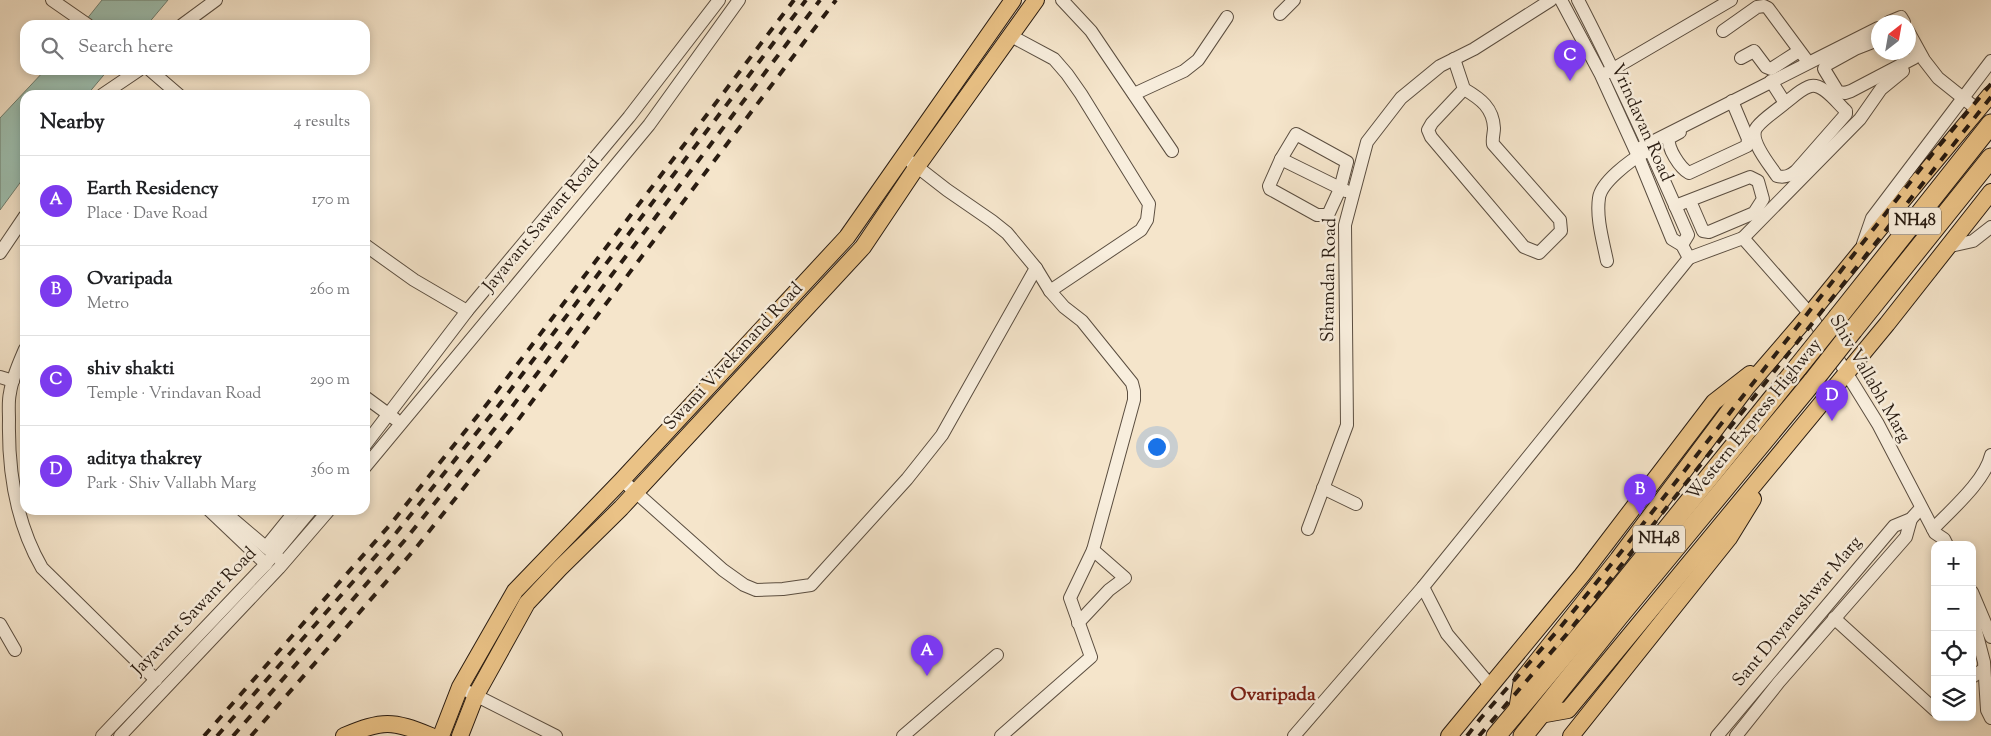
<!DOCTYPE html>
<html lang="en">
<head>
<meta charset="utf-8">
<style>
	body { margin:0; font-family:"Sorts Mill Goudy",serif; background:#f6f6f6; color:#202124 }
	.controls { position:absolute; right:15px; bottom:15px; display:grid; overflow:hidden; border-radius:10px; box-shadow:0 2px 8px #0003 }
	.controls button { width:45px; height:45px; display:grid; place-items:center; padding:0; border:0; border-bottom:1px solid #e0e0e0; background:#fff; color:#202124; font:25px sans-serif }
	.compass { position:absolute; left:1871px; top:15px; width:45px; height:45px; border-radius:50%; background:#fff; box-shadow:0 2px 8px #0003; rotate:31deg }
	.you { position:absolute; left:1156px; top:446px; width:18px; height:18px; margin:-12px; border:4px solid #fff; border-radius:50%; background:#1a73e8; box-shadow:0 0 0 8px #1a73e833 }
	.badge { display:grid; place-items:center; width:32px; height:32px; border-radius:50%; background:#7c3aed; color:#fff; font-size:16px; font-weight:700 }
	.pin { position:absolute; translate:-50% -41px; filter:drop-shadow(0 1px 2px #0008) }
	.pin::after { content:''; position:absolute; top:26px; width:18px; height:15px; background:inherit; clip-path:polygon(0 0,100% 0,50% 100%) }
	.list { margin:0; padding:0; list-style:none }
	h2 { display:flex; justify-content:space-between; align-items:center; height:65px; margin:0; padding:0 20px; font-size:21px }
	h2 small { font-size:16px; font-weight:400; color:#757577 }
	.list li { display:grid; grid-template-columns:32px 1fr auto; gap:15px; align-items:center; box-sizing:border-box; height:90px; padding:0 20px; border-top:1px solid #e0e0e0 }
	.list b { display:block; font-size:19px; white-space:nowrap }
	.list p { margin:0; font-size:16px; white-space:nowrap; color:#757577 }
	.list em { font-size:16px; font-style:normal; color:#757577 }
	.icon { flex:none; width:28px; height:28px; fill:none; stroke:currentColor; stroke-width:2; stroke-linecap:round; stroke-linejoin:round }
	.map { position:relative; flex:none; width:1991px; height:736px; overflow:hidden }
	.search { position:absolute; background:#fff; box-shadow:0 2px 8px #0003; left:20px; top:20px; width:350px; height:55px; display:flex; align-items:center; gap:12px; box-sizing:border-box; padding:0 18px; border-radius:15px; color:#757577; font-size:19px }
	.panel { position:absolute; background:#fff; box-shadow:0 2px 8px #0003; left:20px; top:90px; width:350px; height:425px; border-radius:15px }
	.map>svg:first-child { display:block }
	.water { fill:#9dc0b1; stroke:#6e7e71 }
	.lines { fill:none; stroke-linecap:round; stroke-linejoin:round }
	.minor-casing { stroke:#5b4e40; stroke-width:14 }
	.major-casing { stroke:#281b11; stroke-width:18 }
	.highway-casing { stroke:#281b11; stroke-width:21 }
	.minor { stroke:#f8eedd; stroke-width:12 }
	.major { stroke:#eac286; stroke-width:16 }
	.highway { stroke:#eac286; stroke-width:19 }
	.rail { stroke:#281b11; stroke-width:4; stroke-dasharray:9 9; stroke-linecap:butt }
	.highway-bridge-casing { stroke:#281b11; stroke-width:21; stroke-linecap:butt }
	.highway-bridge { stroke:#eac286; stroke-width:19 }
	.labels { text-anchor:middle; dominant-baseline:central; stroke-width:5; stroke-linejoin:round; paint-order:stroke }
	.shield { fill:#f8eedd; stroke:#665a4e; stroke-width:1 }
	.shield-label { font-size:16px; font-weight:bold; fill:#281b11 }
	.street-label { font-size:18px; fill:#281b11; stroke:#f8eedd }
	.neighbourhood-label { font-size:19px; font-weight:bold; fill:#7a1f14; stroke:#f8eedd }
</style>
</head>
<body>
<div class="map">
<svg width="1991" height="736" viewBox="0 0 1991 736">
	<rect width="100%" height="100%" fill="#f5e5cb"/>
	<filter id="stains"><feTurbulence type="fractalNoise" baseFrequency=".004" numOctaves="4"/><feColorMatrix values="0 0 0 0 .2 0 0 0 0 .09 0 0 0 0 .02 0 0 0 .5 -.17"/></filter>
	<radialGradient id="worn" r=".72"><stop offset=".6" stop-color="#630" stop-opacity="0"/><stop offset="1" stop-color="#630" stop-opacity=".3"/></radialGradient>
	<!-- water -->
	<g class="water">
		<path d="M102,0H168L147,25H82Z"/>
		<path d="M45,70H108L87,95H25V176L0,210V118Z"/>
	</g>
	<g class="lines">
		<defs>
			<g id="minor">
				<path d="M52,0L88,25"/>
				<path d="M1062,0L1091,31L1172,151"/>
				<path d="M1561,0L1601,75L1638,156L1672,239L1682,245L1689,258"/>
				<path d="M1578,0C1618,77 1653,155 1688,235L1682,245"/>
				<path d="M1280,14L1294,0"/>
				<path d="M1889,22L1901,17L1904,22"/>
				<path d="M182,25L216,0"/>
				<path d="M1723,31L1757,7L1764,6L1768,8L1808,62"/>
				<path d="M1908,31L1924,60L1938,78L1978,110"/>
				<path d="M1011,36L1054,59L1067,74L1081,94L1149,204L1147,220L1141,230L1050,291"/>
				<path d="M1878,40L1855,49L1826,65L1824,69L1838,92L1845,93L1851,91L1914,58L1917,53L1908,41"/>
				<path d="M1741,58L1754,51L1766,67L1771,69L1799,51"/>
				<path d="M1454,59L1464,89L1432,123L1428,130L1431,137L1524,247L1539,253L1561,231L1560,220L1493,144C1492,138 1494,134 1494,128C1493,108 1481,99 1464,89"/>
				<path d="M150,70L179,95"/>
				<path d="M1608,72L1731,0"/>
				<path d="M1771,81L1785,103C1792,98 1800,90 1808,87C1821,80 1837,103 1846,111V114L1796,171C1790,176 1785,178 1777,176C1770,165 1747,139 1757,127C1764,118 1776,111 1785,103"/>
				<path d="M1134,94L1184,71L1198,60L1227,17"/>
				<path d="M102,95L139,70"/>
				<path d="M1680,132L1669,138C1667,148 1680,168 1689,173L1747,146L1748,139L1732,101"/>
				<path d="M1296,134L1347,162L1340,189L1328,215H1317L1270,189L1269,186L1281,159Z"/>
				<path d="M1636,150L1878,28"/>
				<path d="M1281,159L1346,191"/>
				<path d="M1675,206L1750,177L1758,181L1763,199L1754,213L1709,232L1703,231L1690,201"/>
				<path d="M1743,238L1860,119L1881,89L1903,71"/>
				<path d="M1863,244L1872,218L1991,61"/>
				<path d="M365,245L414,280L467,311"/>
				<path d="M1946,247L1973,241L1991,227"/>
				<path d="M0,253L25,216"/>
				<path d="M1689,258L1743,238L1810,314L1878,424L1935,533L1944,539L1947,545"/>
				<path d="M1607,261C1603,241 1596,218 1599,198C1601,182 1631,160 1645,152"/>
				<path d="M1036,268L1050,291L1064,307L1082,321L1132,383L1134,391V400L1093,550L1125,578L1109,590L1078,623"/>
				<path d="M25,349C19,363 12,378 10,393C8,401 9,411 9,420C8,471 16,523 42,568L156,680"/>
				<path d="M0,377L13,381"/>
				<path d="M365,397L395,419"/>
				<path d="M365,445L467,311L629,117L719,0"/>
				<path d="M365,467L649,125L739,0"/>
				<path d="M622,480L723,570L744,585L756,590L783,589L811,585L907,479L942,435L1036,268L1007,233L992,221L947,190L911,162"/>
				<path d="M1323,488L1356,504"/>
				<path d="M209,510L266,564"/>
				<path d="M222,510L281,560"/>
				<path d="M1308,529L1347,425L1345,225L1367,142L1401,98L1440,66L1474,49L1551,0"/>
				<path d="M1933,529C1951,510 1985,481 1991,455"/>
				<path d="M266,547L296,510"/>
				<path d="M1423,587L1447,634L1490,685"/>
				<path d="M1972,592L1991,637"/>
				<path d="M1972,616L1984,662L1987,710L1991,718"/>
				<path d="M1834,618L1935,710"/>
				<path d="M0,624L15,650"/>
				<path d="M1972,677L1984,669"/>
				<path d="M469,692L556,736"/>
				<path d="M102,736L266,564L311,510"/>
				<path d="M120,736L279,568L329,510"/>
				<path d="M903,736L997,655"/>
				<path d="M1001,736L1091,657L1070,598L1093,550"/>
				<path d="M1294,736L1423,587L1689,258"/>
				<path d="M1717,736L1894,526L1911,519L1921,508"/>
				<path d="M1736,736L1779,682L1906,537L1911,519"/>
			</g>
			<g id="major">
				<path d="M1517,710L1522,680L1618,559L1747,387L1810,314L1920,179L1991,94"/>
				<path d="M1540,715L1568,710L1887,324L1991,192"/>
				<path d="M344,736C383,720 392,720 431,736"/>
				<path d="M441,736L460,687L515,591L622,480L847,237L1013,0"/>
				<path d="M460,736L476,695L527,603L560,568L621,508L863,247L918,165L1036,0"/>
				<path d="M1449,736L1582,575L1714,402L1750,374"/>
				<path d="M1571,736L1729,538L1753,499"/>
			</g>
			<g id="highway">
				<path d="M1838,317L1991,124"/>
				<path d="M1853,330L1991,158"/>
				<path d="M1496,736L1605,606L1798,367"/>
				<path d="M1523,736L1619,616L1813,381"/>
			</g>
		</defs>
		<!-- minor casing -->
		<use href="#minor" class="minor-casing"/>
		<!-- major casing -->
		<use href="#major" class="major-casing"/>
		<!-- highway casing -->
		<use href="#highway" class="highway-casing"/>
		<!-- minor -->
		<use href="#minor" class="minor"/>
		<!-- major -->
		<use href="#major" class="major"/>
		<!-- highway -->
		<use href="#highway" class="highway"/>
		<!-- rail -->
		<g class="rail">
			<path d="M204,736L389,526L491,399L794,0"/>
			<path d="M217,736L396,533L499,405L806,0"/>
			<path d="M233,736L405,540L508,412L820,0"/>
			<path d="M251,736L415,549L518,420L836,0"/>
			<path d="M1467,736L1480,719L1559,629L1621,552L1933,153L1991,84"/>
			<path d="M1479,736L1566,635L1991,97"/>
		</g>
		<defs>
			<g id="highway-bridge">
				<path d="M1798,367L1838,317"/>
				<path d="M1813,381L1853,330"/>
			</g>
		</defs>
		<!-- highway-bridge casing -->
		<use href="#highway-bridge" class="highway-bridge-casing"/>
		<!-- highway-bridge -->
		<use href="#highway-bridge" class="highway-bridge"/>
	</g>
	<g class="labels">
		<!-- shield labels -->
		<g class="shield">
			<rect x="1889" y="207.5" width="52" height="27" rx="4"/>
			<rect x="1633" y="525.5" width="52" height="27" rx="4"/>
		</g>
		<g class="shield-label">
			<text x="1915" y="221">NH48</text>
			<text x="1659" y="539">NH48</text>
		</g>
		<!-- street labels -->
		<g class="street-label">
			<text transform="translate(1641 123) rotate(66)">Vrindavan Road</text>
			<text transform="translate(542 225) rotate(-50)">Jayavant Sawant Road</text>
			<text transform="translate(1330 280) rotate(-89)">Shramdan Road</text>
			<text transform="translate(734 357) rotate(-47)">Swami Vivekanand Road</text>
			<text transform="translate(1869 379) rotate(60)">Shiv Vallabh Marg</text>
			<text transform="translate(1755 420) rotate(-51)">Western Express Highway</text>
			<text transform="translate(195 612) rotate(-46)">Jayavant Sawant Road</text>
			<text transform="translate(1798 612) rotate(-50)">Sant Dnyaneshwar Marg</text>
		</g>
		<!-- neighbourhood labels -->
		<g class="neighbourhood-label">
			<text x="1273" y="695">Ovaripada</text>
		</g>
	</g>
	<rect width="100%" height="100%" filter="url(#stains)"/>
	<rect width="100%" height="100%" fill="url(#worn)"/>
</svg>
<div class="controls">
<button>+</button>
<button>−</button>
<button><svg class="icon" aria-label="locate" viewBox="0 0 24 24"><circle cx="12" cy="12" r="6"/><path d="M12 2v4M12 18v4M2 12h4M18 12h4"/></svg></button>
<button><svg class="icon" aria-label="layers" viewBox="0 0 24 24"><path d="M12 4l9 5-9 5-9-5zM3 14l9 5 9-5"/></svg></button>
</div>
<svg class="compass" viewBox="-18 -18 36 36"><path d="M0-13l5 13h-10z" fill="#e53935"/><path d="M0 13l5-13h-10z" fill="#757577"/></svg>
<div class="you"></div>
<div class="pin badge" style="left:927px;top:676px">A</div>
<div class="pin badge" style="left:1640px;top:515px">B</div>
<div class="pin badge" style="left:1570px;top:81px">C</div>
<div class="pin badge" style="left:1832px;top:421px">D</div>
<div class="search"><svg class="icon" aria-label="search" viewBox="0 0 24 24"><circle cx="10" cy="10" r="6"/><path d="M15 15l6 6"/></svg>Search here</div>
<section class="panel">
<h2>Nearby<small>4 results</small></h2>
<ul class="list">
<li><span class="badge">A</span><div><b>Earth Residency</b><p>Place · Dave Road</p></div><em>170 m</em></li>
<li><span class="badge">B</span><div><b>Ovaripada</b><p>Metro</p></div><em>260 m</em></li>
<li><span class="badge">C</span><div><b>shiv shakti</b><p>Temple · Vrindavan Road</p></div><em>290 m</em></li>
<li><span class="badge">D</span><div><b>aditya thakrey</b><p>Park · Shiv Vallabh Marg</p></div><em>360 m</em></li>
</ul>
</section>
</div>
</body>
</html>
